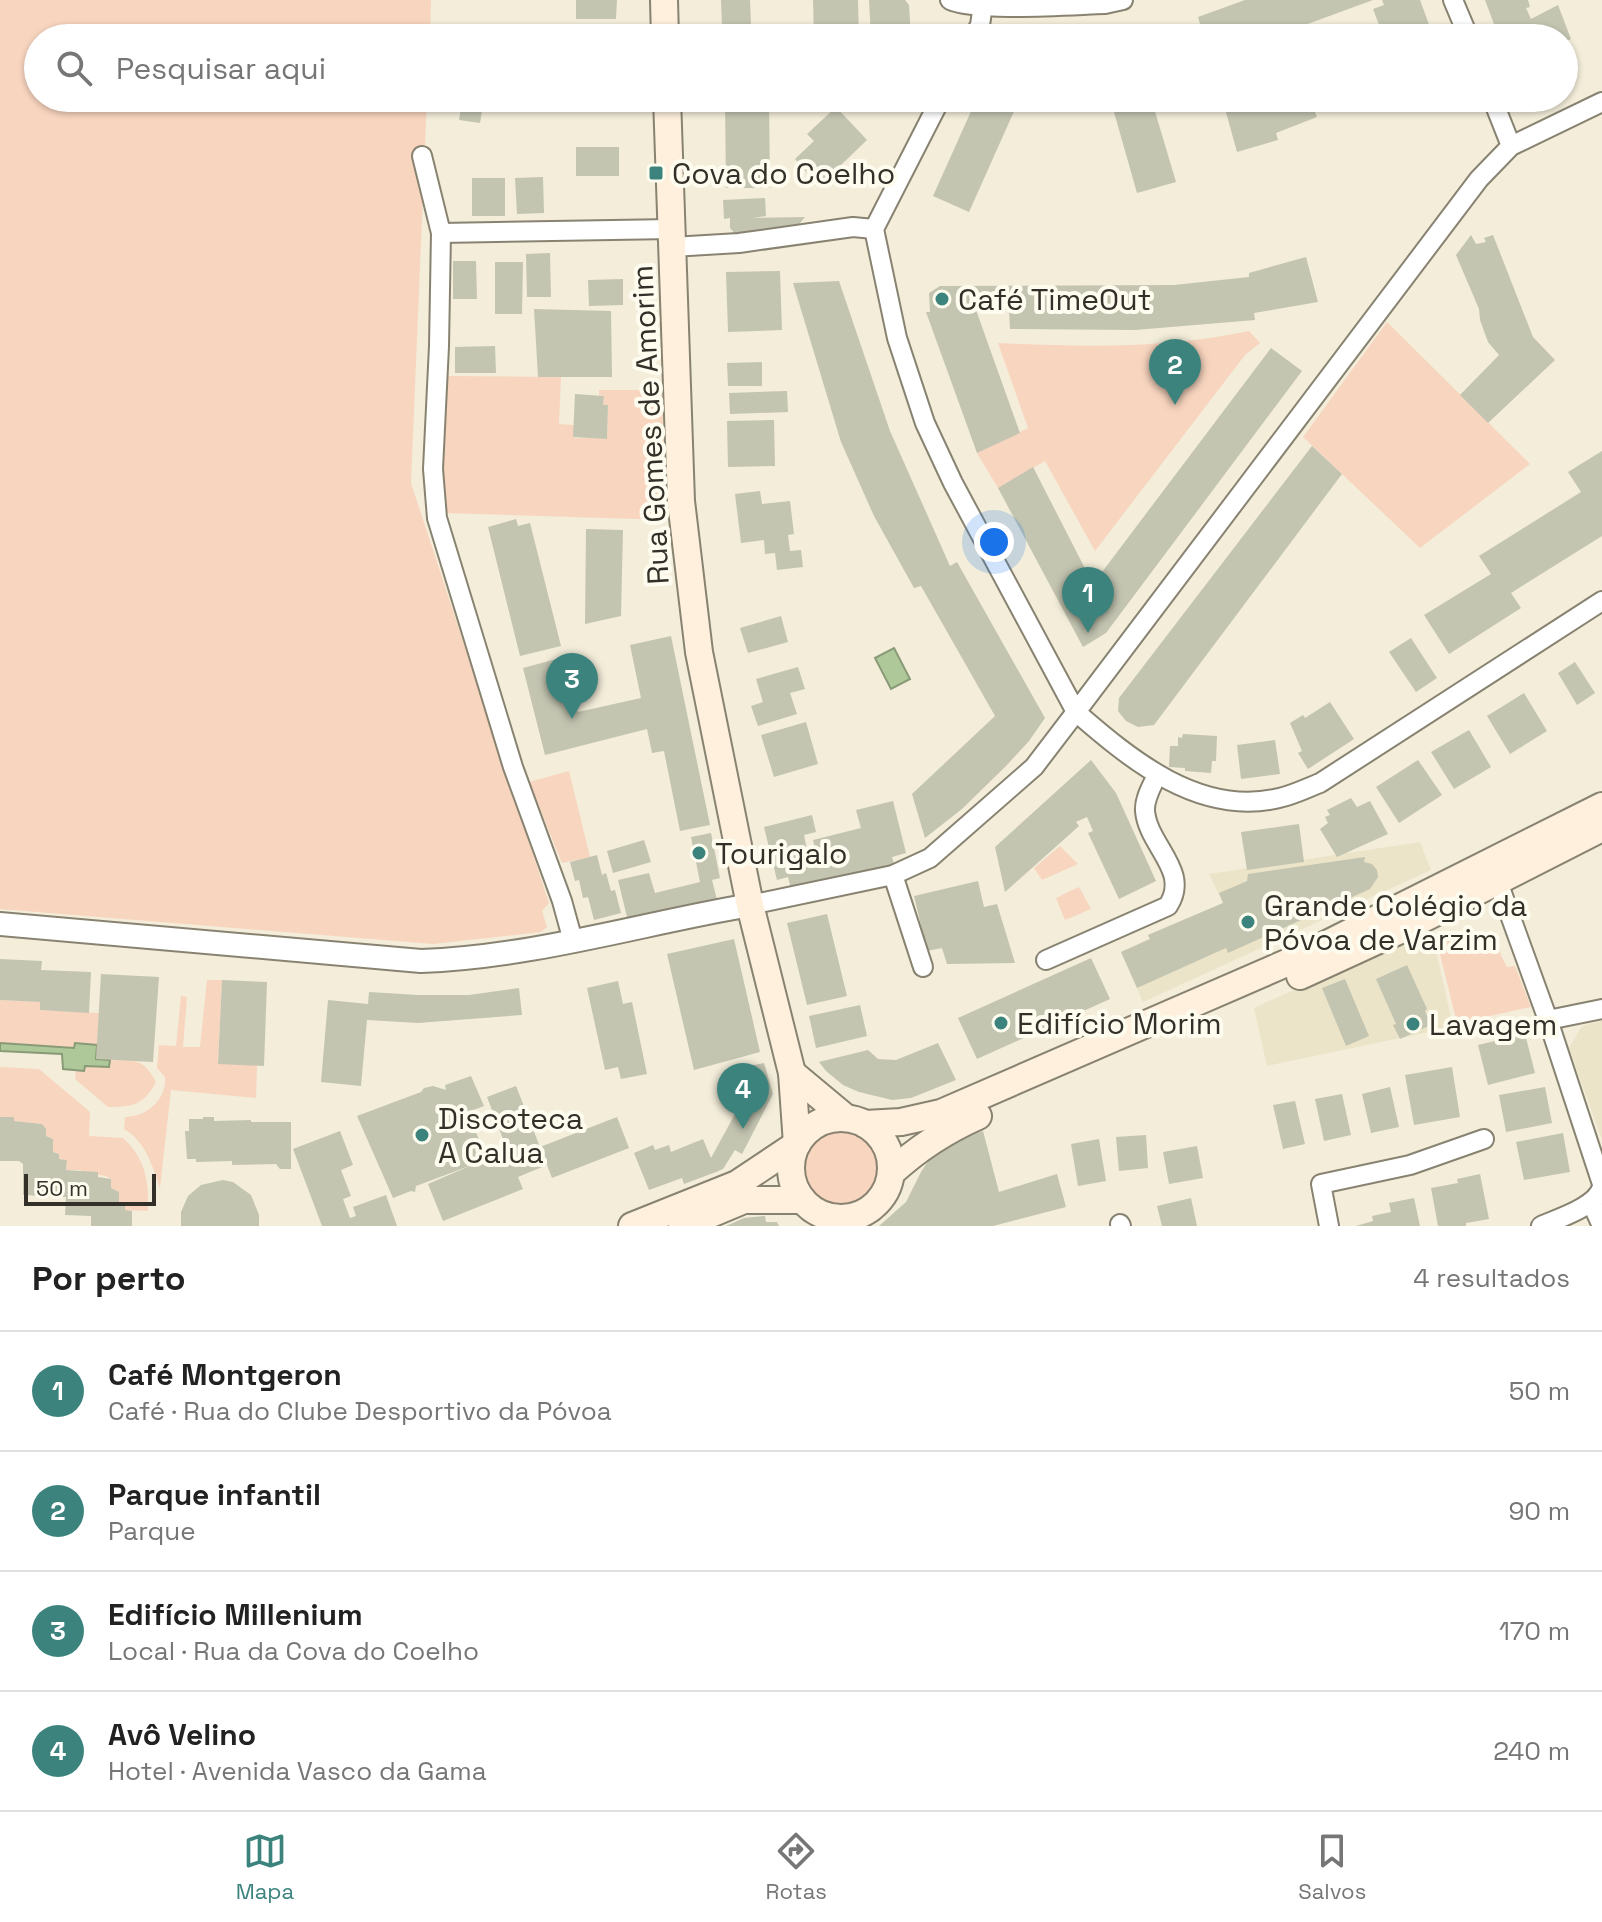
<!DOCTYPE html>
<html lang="pt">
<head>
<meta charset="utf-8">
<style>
	body { margin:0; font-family:"Space Grotesk",sans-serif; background:#f2f2f2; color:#222 }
	.scale { position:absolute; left:24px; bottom:20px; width:132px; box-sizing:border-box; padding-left:8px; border:4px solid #333029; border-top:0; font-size:22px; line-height:28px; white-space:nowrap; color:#333029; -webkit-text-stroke:6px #fefbef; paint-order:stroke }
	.you { position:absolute; left:994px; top:542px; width:28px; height:28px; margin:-20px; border:6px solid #fff; border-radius:50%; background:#1a73e8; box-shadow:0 0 0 12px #1a73e833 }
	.badge { display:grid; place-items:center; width:52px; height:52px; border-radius:50%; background:#3c837d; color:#fff; font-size:26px; font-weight:700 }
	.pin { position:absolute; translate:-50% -66px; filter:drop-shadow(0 2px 4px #0008) }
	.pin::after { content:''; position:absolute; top:42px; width:28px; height:24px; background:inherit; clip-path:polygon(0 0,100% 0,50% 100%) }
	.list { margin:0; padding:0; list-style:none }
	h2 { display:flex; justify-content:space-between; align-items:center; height:104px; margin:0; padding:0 32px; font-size:34px }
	h2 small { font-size:26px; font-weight:400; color:#767676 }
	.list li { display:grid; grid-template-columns:52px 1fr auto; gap:24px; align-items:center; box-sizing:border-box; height:120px; padding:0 32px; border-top:2px solid #e0e0e0 }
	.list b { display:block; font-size:30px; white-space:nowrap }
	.list p { margin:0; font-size:26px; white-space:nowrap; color:#767676 }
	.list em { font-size:26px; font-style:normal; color:#767676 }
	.icon { flex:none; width:44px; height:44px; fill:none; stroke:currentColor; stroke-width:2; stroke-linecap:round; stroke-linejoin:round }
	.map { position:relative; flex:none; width:1602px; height:1226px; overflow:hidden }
	.search { position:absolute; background:#fff; box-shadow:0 2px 6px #0004; left:24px; right:24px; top:24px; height:88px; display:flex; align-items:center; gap:20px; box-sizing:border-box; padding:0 28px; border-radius:44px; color:#767676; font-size:30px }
	.sheet { height:584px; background:#fff }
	nav { display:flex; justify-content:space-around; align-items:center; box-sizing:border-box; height:112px; border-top:2px solid #e0e0e0; background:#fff; font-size:22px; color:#767676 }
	nav a { display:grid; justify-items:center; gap:4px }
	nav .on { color:#3c837d }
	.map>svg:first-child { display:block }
	.built { fill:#ece4c9 }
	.green { fill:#f8d5bf }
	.water { fill:#aec899; stroke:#899a77; stroke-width:2 }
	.building { fill:#c3c5b1 }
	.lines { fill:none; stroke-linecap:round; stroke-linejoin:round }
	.minor-casing { stroke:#888371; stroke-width:22 }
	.tertiary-casing { stroke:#888371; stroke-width:26 }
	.secondary-casing { stroke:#888371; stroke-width:30 }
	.minor { stroke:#fff; stroke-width:18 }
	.tertiary { stroke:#fff; stroke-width:22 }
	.secondary { stroke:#fef0dd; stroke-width:26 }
	.poi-dot { fill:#3c837d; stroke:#fefbef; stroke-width:3 }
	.labels { text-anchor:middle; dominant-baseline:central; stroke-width:8; stroke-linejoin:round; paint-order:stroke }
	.poi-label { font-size:30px; fill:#333029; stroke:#fefbef; text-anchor:start }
	.street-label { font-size:30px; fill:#333029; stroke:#fefbef }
</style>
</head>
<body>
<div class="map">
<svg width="1602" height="1226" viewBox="0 0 1602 1226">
	<rect width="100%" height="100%" fill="#f3edda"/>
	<!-- built -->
	<g class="built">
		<path d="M1420,842L1431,870L1143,1002L1121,952L1149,939L1148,935L1223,903L1209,874Z"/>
		<path d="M1431,928L1453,1027L1267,1066L1254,1008Z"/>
		<path d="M1602,1021V1140L1569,1048L1582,1026Z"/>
	</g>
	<!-- green -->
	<g class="green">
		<path d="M0,0H431L430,38H38V98H427L411,483L549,903L542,911L547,927L541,932L433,944L0,909Z"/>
		<path d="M1387,322L1530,464L1420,548L1303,437Z"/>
		<path d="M1249,331L1260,343L1245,355L1095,551L1045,461L998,488L977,453L1028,428L998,343C1081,347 1167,349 1249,331Z"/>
		<path d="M447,376L561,377L559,424L574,425V438H607L608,405H603L604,396L599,395V390H662L668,520L444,513L442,446Z"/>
		<path d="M569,771L590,857L562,863L529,782Z"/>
		<path d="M1060,846L1078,864L1042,880L1034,868Z"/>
		<path d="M1079,887L1091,909L1065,920L1056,898Z"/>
		<path d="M1495,931L1501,956L1507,967L1515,966L1531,1007L1457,1023L1437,942Z"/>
		<path d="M207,980H222L218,1063L257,1065L256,1098L171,1090L160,1188C152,1165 146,1142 124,1129L125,1117C146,1117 167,1100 165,1077L157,1068L159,1045L176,1046L181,996L187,997L183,1047H200Z"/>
		<path d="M0,1000L40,1002V1010L99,1013L97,1045L75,1043L74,1048L0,1043Z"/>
		<path d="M110,1060C137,1061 143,1058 156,1082C144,1105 132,1107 108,1107L75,1079L76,1070H84L85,1066L108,1067Z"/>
		<path d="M0,1067L39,1069L90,1112L89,1136L123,1138C146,1159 149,1182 148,1211L125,1210L119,1204V1192L111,1188V1179C105,1174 90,1174 81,1172V1170H66L67,1160L59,1159V1154L53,1152V1139L46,1136V1129L42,1124L14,1121V1117H0Z"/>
		<circle cx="842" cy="1169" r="40"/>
	</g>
	<!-- water -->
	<g class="water">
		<path d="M894,648L910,679L891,689L875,658Z"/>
		<path d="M0,1043L74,1048L75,1043L97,1045L96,1059L110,1060L109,1067L85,1066L84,1071L63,1069L62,1054L0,1051Z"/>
	</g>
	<!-- building -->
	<g class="building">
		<path d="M576,0H617L616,19H576Z"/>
		<path d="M721,0H750L751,27L722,28Z"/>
		<path d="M813,0H858L859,38H814Z"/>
		<path d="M869,0H905L909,5L911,38H871Z"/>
		<path d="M1245,0H1373L1269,38H1204L1198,17Z"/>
		<path d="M1382,0H1420L1434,38H1384L1373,9L1384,5Z"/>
		<path d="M1485,0H1528L1530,7L1526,8L1531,19L1558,5L1571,39L1564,42V38H1505L1502,30L1497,32Z"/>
		<path d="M441,98H484L480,123L459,120L461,108L440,104Z"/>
		<path d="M725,98H769L770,188H726Z"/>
		<path d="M977,98H1020L969,212L933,196Z"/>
		<path d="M1110,98H1151L1176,182L1137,193Z"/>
		<path d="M1222,98H1265L1267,102L1278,98H1309L1317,117L1276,133L1278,140L1237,152Z"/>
		<path d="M836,107L867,140L819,186L795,159L814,141L807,134Z"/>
		<rect x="576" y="147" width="43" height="29"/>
		<path d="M543,177L544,213L517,214L515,178Z"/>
		<rect x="472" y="178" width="33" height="38"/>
		<path d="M765,198L766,216L754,218L805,217L796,228L737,236L730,228V218L724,219L723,200Z"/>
		<path d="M1471,235L1476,244L1486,242L1484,238L1493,235L1533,337L1555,360L1488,423L1460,395L1499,355L1488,342L1480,320L1479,309L1456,255Z"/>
		<path d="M550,253L551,297H527L526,254Z"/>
		<path d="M1306,257L1318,302L1254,313L1255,320L1135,330L1010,329L1009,310H976L1020,433L977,453L926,312H930L929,293L940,286L1174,285L1249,277V273Z"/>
		<path d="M453,261H476L477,299H453Z"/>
		<path d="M495,262H523L522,314H495Z"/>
		<path d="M780,271L782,330L728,332L726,272Z"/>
		<path d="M623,279V305L589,306L588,280Z"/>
		<path d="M839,281L890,431L950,566L957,562L1045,718L1029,741L1006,766L962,809L925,838L912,794L995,716L921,586L914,588L874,516L841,442L793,283Z"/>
		<path d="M534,309L611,311L612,377H538Z"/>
		<path d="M495,346L496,373H455V347Z"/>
		<path d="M1271,348L1302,371L1106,633L1083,647L998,488L1033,467L1093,584Z"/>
		<path d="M762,362V386H728L727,363Z"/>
		<path d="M787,391L788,412L730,414L729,393Z"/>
		<path d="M575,394L604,396L603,405H608L607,439L573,437Z"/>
		<path d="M774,420L775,466L728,467L727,421Z"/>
		<path d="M1312,446L1342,474L1154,725L1138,727L1126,721L1118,711L1119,698Z"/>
		<path d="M1602,451V536L1511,593L1521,608L1449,654L1424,615L1491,574L1479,556L1581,492L1568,472Z"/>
		<path d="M760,491L762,504L790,501L794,534L788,535L790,551L801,550L803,567L777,570L775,553L765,554L764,540L741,543L735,494Z"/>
		<path d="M516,519L518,526L530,523L561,646L520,656L488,527Z"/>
		<path d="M586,529L623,530L621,616L585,624Z"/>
		<path d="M781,616L788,642L748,653L740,628Z"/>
		<path d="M671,636L710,825L680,831L664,751L652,753L647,729L545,755L523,668L564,657L578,712L641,698L630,645Z"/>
		<path d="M1411,638L1437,678L1416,692L1389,652Z"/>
		<path d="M1575,662L1595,693L1577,705L1558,673Z"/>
		<path d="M798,667L805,689L790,693L797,714L758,726L751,706L763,702L756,679Z"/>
		<path d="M1524,693L1547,731L1510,754L1487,716Z"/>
		<path d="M1330,702L1354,739L1308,769L1298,753L1302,751L1290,723L1303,715L1305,718Z"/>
		<path d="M806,722L818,764L774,777L761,735Z"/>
		<path d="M1469,730L1491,767L1454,789L1431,752Z"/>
		<path d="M1183,734L1217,736L1216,761H1212L1211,773L1185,771V768L1169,767L1170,746H1178V737L1182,738Z"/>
		<path d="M1275,740L1280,774L1241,779L1237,745Z"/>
		<path d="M1091,760L1116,793L1156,881L1119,899L1088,833L1093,831L1087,817L1076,822L1079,826L1005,892L995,847Z"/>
		<path d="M1418,760L1442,795L1399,823L1376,787Z"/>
		<path d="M1351,798L1357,807L1370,801L1388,834L1337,857L1320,829L1328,823L1325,817L1330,815L1327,810Z"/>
		<path d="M893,801L906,853L892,857L894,864L791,889L788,877L777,880L764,827L812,815L816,832L804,835L807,850L815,848L813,840L861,828L856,810Z"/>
		<path d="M1299,824L1304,862L1247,870L1241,832Z"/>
		<path d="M711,833L720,878L712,880L717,900L628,921L618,880L649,873L655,893L700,882L691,837Z"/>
		<path d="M644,840L651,862L613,873L607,851Z"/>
		<path d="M597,855L602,875L606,873L611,891L615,890L621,913L594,920L588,897L583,898L579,880L575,881L570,862Z"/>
		<path d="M1365,857L1364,862L1372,864L1377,870L1378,877L1370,889L1228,953L1226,948L1137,988L1121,952L1150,939L1148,935L1223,903L1219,893L1247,881L1248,874Z"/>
		<path d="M978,881L984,907L997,904L1015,963L947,964L942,948L927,951L914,896Z"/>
		<path d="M827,914L847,996L807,1005L787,923Z"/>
		<path d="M734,939L760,1052L694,1070L667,954Z"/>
		<path d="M1091,958L1110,999L977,1059L958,1018Z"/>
		<path d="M0,959L42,961L41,970L91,972L89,1013L40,1010V1002L0,1000Z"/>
		<path d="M1407,965L1427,1009L1425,1011L1431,1025L1400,1039L1393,1025L1396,1024L1376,979Z"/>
		<path d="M101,974L159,977L153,1062L96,1059Z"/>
		<path d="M1345,979L1369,1036L1346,1046L1322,988Z"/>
		<path d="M222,980L267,982L264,1066L218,1064Z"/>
		<path d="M618,981L623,1004L632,1002L647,1074L621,1079L618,1067L605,1070L587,988Z"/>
		<path d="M519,988L522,1015L418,1023L367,1020L361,1086L321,1082L328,1000L368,1004L369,992L418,995H469Z"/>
		<path d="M860,1005L867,1036L816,1048L809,1016Z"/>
		<path d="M1525,1034L1535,1073L1488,1085L1478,1045Z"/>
		<path d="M938,1043L956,1080L911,1098L892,1100L859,1092L843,1085L826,1071L819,1062L868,1050L878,1059L896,1060Z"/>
		<path d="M764,1063L773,1094L742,1154L735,1150L723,1169L716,1172L684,1184L682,1178L649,1190L634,1153L653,1145L655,1150L669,1145L671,1152L703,1139L711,1158L735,1114L725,1071Z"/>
		<path d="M1452,1067L1460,1117L1414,1125L1405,1075Z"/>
		<path d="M471,1076L484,1106L468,1112L487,1160L508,1152L487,1097L516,1086L540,1147L617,1117L629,1148L552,1178L547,1165L518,1177L523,1189L443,1221L428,1184L472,1165L416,1186L415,1192L411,1191L393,1198L357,1116L421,1092L424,1088L433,1086L446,1090L445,1085Z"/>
		<path d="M1390,1087L1399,1127L1371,1133L1362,1094Z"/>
		<path d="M1545,1087L1552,1123L1506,1132L1499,1095Z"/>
		<path d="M1342,1094L1351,1135L1324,1141L1315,1099Z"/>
		<path d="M1295,1101L1305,1144L1283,1149L1273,1105Z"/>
		<path d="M0,1117H14V1121L42,1124L46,1129V1136L53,1139V1152L59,1154V1159L67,1160L66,1170L98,1172V1177L111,1179V1188L119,1192V1204H125V1210L132,1211V1226H91V1216L65,1215L66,1197L23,1195V1164L19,1161H0Z"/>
		<path d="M203,1117H214V1121L251,1120V1122H291V1169H280L276,1164L232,1165V1161L196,1162V1159H187L185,1131H189V1119H203Z"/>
		<path d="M340,1131L353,1165L341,1170L351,1196L343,1199L350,1218L356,1216L353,1207L386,1195L397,1226H322L293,1149Z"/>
		<path d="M983,1131L999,1192L1057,1174L1066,1207L993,1226H879L906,1202L921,1172L933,1154L957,1140Z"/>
		<path d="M1563,1133L1570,1172L1524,1180L1516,1142Z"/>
		<path d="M1146,1135L1148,1168L1119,1171L1116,1137Z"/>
		<path d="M1099,1139L1106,1181L1078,1186L1071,1144Z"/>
		<path d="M1197,1146L1203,1178L1169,1184L1163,1152Z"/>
		<path d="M1480,1174L1489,1219L1466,1223V1226H1438L1431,1188L1458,1183L1457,1179Z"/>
		<path d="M223,1180L233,1182L251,1195L259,1215V1226H181V1212L188,1196L201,1185Z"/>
		<path d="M1191,1198L1197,1226H1162L1157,1206Z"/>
		<path d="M1414,1198L1420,1226H1356L1373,1221L1372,1216L1391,1212L1389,1203Z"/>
		<path d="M765,1216L766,1222H777L779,1226H726L744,1218Z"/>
	</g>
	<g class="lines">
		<defs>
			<g id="minor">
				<path d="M950,0C976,12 1071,5 1105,4L1123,0"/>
				<path d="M1453,0L1469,38"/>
				<path d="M973,38L980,25L983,5"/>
				<path d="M941,98L874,229L897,338L925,423L953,483L1076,712L1479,179L1511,146L1602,102"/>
				<path d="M1492,98L1511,146"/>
				<path d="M422,156L441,233L439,346L433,469L437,518L513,767L562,901L573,941"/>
				<path d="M441,233L672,229"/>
				<path d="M672,247L739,243L853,227L874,229"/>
				<path d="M893,875L923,967"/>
				<path d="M1498,882L1548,1020L1602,1184"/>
				<path d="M750,905L893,875L930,858L1034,767L1076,712C1131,760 1200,817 1279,798C1293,795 1307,788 1320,783L1602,601"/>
				<path d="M1046,960L1168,906C1191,871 1148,846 1145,811C1144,799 1152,786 1157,775"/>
				<path d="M1548,1020L1602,1009"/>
				<path d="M1591,1202L1602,1226"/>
				<path d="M1120,1224L1121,1226"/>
				<path d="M1329,1226L1321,1184L1410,1165L1484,1139"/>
				<path d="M1541,1226C1559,1218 1596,1207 1602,1187"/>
			</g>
			<path id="tertiary" d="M0,924L421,961C533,957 640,924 750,905"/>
			<g id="secondary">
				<path d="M664,0L665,38"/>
				<path d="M667,98L681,501L699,652L750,905L792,1073L797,1144"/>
				<path d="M1300,976L1409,926L1602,828"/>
				<path d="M792,1073L846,1118"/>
				<circle cx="841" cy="1168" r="50"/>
				<path d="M865,1124L901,1122L941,1113L1305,955L1602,806"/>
				<path d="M891,1173C918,1148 944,1131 978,1116"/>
				<path d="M632,1226L737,1184L797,1144"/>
				<path d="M682,1226L744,1200H802"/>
			</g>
		</defs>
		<!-- minor casing -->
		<use href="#minor" class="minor-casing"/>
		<!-- tertiary casing -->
		<use href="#tertiary" class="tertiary-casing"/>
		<!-- secondary casing -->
		<use href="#secondary" class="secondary-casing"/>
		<!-- minor -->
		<use href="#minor" class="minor"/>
		<!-- tertiary -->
		<use href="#tertiary" class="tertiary"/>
		<!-- secondary -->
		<use href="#secondary" class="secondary"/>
	</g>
	<!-- markers -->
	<g class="poi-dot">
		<rect x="648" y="165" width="16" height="16" rx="4"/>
		<circle cx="942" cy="299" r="8"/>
		<circle cx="699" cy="853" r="8"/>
		<circle cx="1248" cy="922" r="8"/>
		<circle cx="1001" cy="1023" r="8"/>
		<circle cx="1413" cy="1024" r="8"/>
		<circle cx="422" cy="1135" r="8"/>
	</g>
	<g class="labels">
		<!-- poi labels -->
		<g class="poi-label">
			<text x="672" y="173">Cova do Coelho</text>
			<text x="958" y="299">Café TimeOut</text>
			<text x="715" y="853">Tourigalo</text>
			<text x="1264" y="905">Grande Colégio da<tspan x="1264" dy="34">Póvoa de Varzim</tspan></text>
			<text x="1017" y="1023">Edifício Morim</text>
			<text x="1429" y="1024">Lavagem</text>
			<text x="438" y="1118">Discoteca<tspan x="438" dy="34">A Calua</tspan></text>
		</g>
		<!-- street labels -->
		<g class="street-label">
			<text transform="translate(650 425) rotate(-93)">Rua Gomes de Amorim</text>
		</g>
	</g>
</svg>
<div class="scale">50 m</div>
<div class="you"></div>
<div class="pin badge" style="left:1088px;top:633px">1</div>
<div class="pin badge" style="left:1175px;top:405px">2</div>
<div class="pin badge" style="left:572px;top:719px">3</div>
<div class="pin badge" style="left:743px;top:1129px">4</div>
<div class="search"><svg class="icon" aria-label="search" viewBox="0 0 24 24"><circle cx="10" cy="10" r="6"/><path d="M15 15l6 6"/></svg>Pesquisar aqui</div>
</div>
<section class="sheet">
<h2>Por perto<small>4 resultados</small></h2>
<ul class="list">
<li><span class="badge">1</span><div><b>Café Montgeron</b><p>Café · Rua do Clube Desportivo da Póvoa</p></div><em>50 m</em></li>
<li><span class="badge">2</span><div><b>Parque infantil</b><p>Parque</p></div><em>90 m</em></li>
<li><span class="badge">3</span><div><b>Edifício Millenium</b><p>Local · Rua da Cova do Coelho</p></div><em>170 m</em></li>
<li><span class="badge">4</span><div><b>Avô Velino</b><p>Hotel · Avenida Vasco da Gama</p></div><em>240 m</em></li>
</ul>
</section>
<nav>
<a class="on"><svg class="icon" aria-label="map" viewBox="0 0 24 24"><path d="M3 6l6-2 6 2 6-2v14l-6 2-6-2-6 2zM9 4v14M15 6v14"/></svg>Mapa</a>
<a><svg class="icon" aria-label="directions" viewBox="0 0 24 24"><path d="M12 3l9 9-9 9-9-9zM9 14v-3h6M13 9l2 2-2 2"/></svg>Rotas</a>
<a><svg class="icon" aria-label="saved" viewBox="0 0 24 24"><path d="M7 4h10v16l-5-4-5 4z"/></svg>Salvos</a>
</nav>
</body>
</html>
